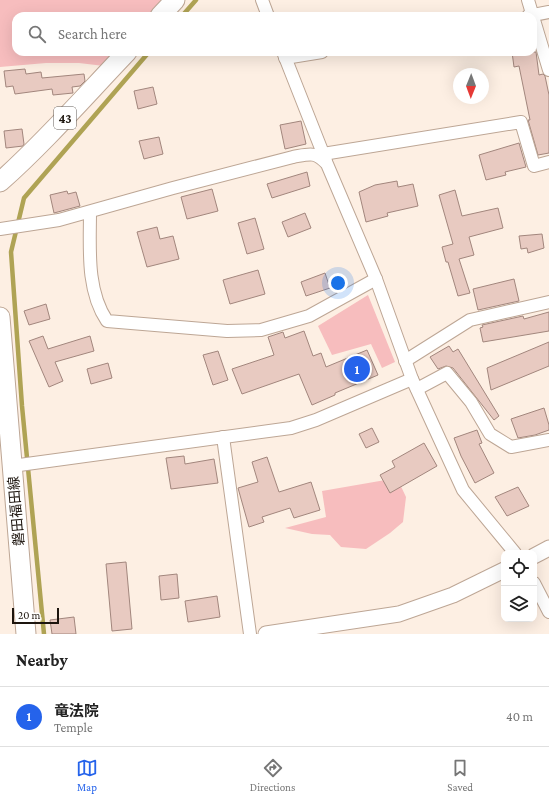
<!DOCTYPE html>
<html lang="en">
<head>
<meta charset="utf-8">
<style>
	body { margin:0; font-family:"Crimson Pro","Noto Sans JP",serif; background:#f6f6f6; color:#222 }
	.controls { position:absolute; right:12px; bottom:12px; display:grid; overflow:hidden; border-radius:8px; box-shadow:0 4px 16px #0002 }
	.controls button { width:36px; height:36px; display:grid; place-items:center; padding:0; border:0; border-bottom:1px solid #e0e0e0; background:#fff; color:#222; font:20px sans-serif }
	.compass { position:absolute; left:453px; top:68px; width:36px; height:36px; border-radius:50%; background:#fff; box-shadow:0 4px 16px #0002; rotate:181deg }
	.scale { position:absolute; left:12px; bottom:10px; width:47px; box-sizing:border-box; padding-left:4px; border:2px solid #1d150e; border-top:0; font-size:11px; line-height:14px; white-space:nowrap; color:#1d150e; -webkit-text-stroke:3px #fff; paint-order:stroke }
	.you { position:absolute; left:338px; top:283px; width:14px; height:14px; margin:-10px; border:3px solid #fff; border-radius:50%; background:#1a73e8; box-shadow:0 0 0 6px #1a73e833 }
	.badge { display:grid; place-items:center; width:26px; height:26px; border-radius:50%; background:#2563eb; color:#fff; font-size:13px; font-weight:700 }
	.pin { position:absolute; translate:-50% -50%; border:2px solid #fff; box-shadow:0 1px 4px #0006 }
	.list { margin:0; padding:0; list-style:none }
	h2 { display:flex; justify-content:space-between; align-items:center; height:52px; margin:0; padding:0 16px; font-size:17px }
	h2 small { font-size:13px; font-weight:400; color:#767676 }
	.list li { display:grid; grid-template-columns:26px 1fr auto; gap:12px; align-items:center; box-sizing:border-box; height:60px; padding:0 16px; border-top:1px solid #e0e0e0 }
	.list b { display:block; font-size:15px; white-space:nowrap }
	.list p { margin:0; font-size:13px; white-space:nowrap; color:#767676 }
	.list em { font-size:13px; font-style:normal; color:#767676 }
	.icon { flex:none; width:22px; height:22px; fill:none; stroke:currentColor; stroke-width:2; stroke-linecap:round; stroke-linejoin:round }
	.map { position:relative; flex:none; width:549px; height:634px; overflow:hidden }
	.search { position:absolute; background:#fff; box-shadow:0 4px 16px #0002; left:12px; right:12px; top:12px; height:44px; display:flex; align-items:center; gap:10px; box-sizing:border-box; padding:0 14px; border-radius:12px; color:#767676; font-size:15px }
	.sheet { height:112px; background:#fff }
	nav { display:flex; justify-content:space-around; align-items:center; box-sizing:border-box; height:56px; border-top:1px solid #e0e0e0; background:#fff; font-size:11px; color:#767676 }
	nav a { display:grid; justify-items:center; gap:2px }
	nav .on { color:#2563eb }
	.map>svg:first-child { display:block }
	.green { fill:#f7bdbe }
	.lines { fill:none; stroke-linecap:round; stroke-linejoin:round }
	.stream { stroke:#afa354; stroke-width:4.5 }
	.building { fill:#e8cac1; stroke:#a2867d }
	.minor-casing { stroke:#bda695; stroke-width:14 }
	.tertiary-casing { stroke:#bda695; stroke-width:17 }
	.primary-casing { stroke:#bda695; stroke-width:21 }
	.minor { stroke:#fff; stroke-width:12 }
	.tertiary { stroke:#fff; stroke-width:15 }
	.primary { stroke:#fff; stroke-width:19 }
	.labels { text-anchor:middle; dominant-baseline:central; stroke-width:3.5; stroke-linejoin:round; paint-order:stroke }
	.shield { fill:#fff; stroke:#615b56; stroke-width:1 }
	.shield-label { font-size:13px; font-weight:bold; fill:#1d150e }
	.street-label { font-size:14px; fill:#1d150e; stroke:#fff }
</style>
</head>
<body>
<div class="map">
<svg width="549" height="634" viewBox="0 0 549 634">
	<rect width="100%" height="100%" fill="#fdefe3"/>
	<!-- green -->
	<g class="green">
		<path d="M0,0H163L149,16H16V52H117L104,66L79,63H46L0,67Z"/>
		<path d="M368,295L395,362L382,368L371,344L332,355L318,326Z"/>
		<path d="M397,478L406,497L403,522L390,533L366,549L341,547L330,535L312,534L285,528L326,517L322,491Z"/>
	</g>
	<g class="lines">
		<!-- stream -->
		<g class="stream">
			<path d="M182,16L196,0"/>
			<path d="M44,634L22,406L11,252L24,198L149,52"/>
		</g>
	</g>
	<!-- building -->
	<g class="building">
		<path d="M512,52H536L539,75L543,74L545,76L549,95V153L538,155L528,120H530L519,66L514,67Z"/>
		<path d="M25,69L26,74L41,72L42,78L84,74L85,81L80,86L72,87L73,93L53,95L52,89L15,94L13,86L6,87L4,71Z"/>
		<path d="M153,87L157,104L138,109L134,91Z"/>
		<path d="M301,121L306,144L285,149L280,125Z"/>
		<path d="M22,129L24,144L23,146L6,148L4,131Z"/>
		<path d="M159,137L163,154L144,159L139,141Z"/>
		<path d="M519,143L526,167L505,172L506,175L486,180L479,155Z"/>
		<path d="M307,172L310,186L272,198L267,184Z"/>
		<path d="M397,181L398,187L413,184L418,206L387,213L388,216L366,222L359,192L375,185Z"/>
		<path d="M212,189L218,211L187,219L181,197Z"/>
		<path d="M455,190L462,216L498,208L503,228L469,237L474,255L459,259L470,293L458,296L448,262H446L442,247L453,244L439,195Z"/>
		<path d="M67,191L68,194L76,192L80,206L54,213L50,195Z"/>
		<path d="M305,213L311,228L288,237L282,222Z"/>
		<path d="M255,218L264,249L247,254L238,223Z"/>
		<path d="M157,227L160,239L173,236L179,259L147,267L137,232Z"/>
		<path d="M542,234L544,248L528,253L527,248L521,249L519,236Z"/>
		<path d="M258,270L265,294L230,304L223,280Z"/>
		<path d="M325,273L330,288L306,296L301,282Z"/>
		<path d="M514,279L519,301L478,310L473,289Z"/>
		<path d="M46,304L50,319L29,325L24,311Z"/>
		<path d="M549,312V331L483,342L480,328L483,327L482,325L523,316L524,319Z"/>
		<path d="M304,331L313,356L321,353L326,367L367,350L378,375L335,393V395L312,405L299,374L242,394L232,369L274,355L268,337L283,332L285,338Z"/>
		<path d="M43,336L48,349L90,336L94,351L55,362L63,381L49,387L29,341Z"/>
		<path d="M549,342V366L491,390L487,368Z"/>
		<path d="M449,346L453,352L458,349L499,416L494,420L453,368L446,366L438,369L430,357Z"/>
		<path d="M218,351L228,380L213,385L203,355Z"/>
		<path d="M108,363L112,378L91,384L87,369Z"/>
		<path d="M544,408L549,425V430L535,435L518,438L511,419Z"/>
		<path d="M372,428L379,442L366,448L359,434Z"/>
		<path d="M477,430L482,443L479,444L494,473L475,483L461,456L454,438Z"/>
		<path d="M424,443L437,466L390,493L380,475L395,467L392,461Z"/>
		<path d="M184,456L185,464L214,459L218,483L171,489L166,458Z"/>
		<path d="M267,457L279,492L311,482L320,510L294,518L290,508L262,517L264,522L249,527L238,488L258,482L252,462Z"/>
		<path d="M518,487L529,506L507,516L495,497Z"/>
		<path d="M126,562L132,629L112,631L106,564Z"/>
		<path d="M177,574L179,598L161,600L159,576Z"/>
		<path d="M217,596L220,617L188,622L185,601Z"/>
		<path d="M74,617L76,634H52L50,620Z"/>
	</g>
	<g class="lines">
		<defs>
			<g id="minor">
				<path d="M262,0L268,16"/>
				<path d="M528,0L549,70"/>
				<path d="M528,16L549,12"/>
				<path d="M283,52L326,161"/>
				<path d="M285,58L322,52"/>
				<path d="M323,154L521,122L534,166L549,162"/>
				<path d="M90,212C90,247 86,290 107,321L227,331L261,330L309,316L376,279"/>
				<path d="M0,229L59,220L173,188L293,157C310,154 315,151 327,164L376,279L412,379L463,490L515,553"/>
				<path d="M405,361L470,320L549,302"/>
				<path d="M417,389L447,373L471,402L490,434L511,447L549,440"/>
				<path d="M223,437L250,634"/>
				<path d="M12,466L291,428L316,420L412,379"/>
				<path d="M534,583L549,612"/>
			</g>
			<g id="tertiary">
				<path d="M534,556L549,548"/>
				<path d="M266,634L399,614L453,595L504,570"/>
			</g>
			<g id="primary">
				<path d="M160,16L175,0"/>
				<path d="M0,182C45,142 85,96 127,52"/>
				<path d="M0,317L26,634"/>
			</g>
		</defs>
		<!-- minor casing -->
		<use href="#minor" class="minor-casing"/>
		<!-- tertiary casing -->
		<use href="#tertiary" class="tertiary-casing"/>
		<!-- primary casing -->
		<use href="#primary" class="primary-casing"/>
		<!-- minor -->
		<use href="#minor" class="minor"/>
		<!-- tertiary -->
		<use href="#tertiary" class="tertiary"/>
		<!-- primary -->
		<use href="#primary" class="primary"/>
	</g>
	<g class="labels">
		<!-- shield labels -->
		<rect class="shield" x="54" y="107" width="22" height="22" rx="3"/>
		<g class="shield-label">
			<text x="65" y="118">43</text>
		</g>
		<!-- street labels -->
		<g class="street-label">
			<text transform="translate(16 511) rotate(-95)">磐田福田線</text>
		</g>
	</g>
</svg>
<div class="controls">
<button><svg class="icon" aria-label="locate" viewBox="0 0 24 24"><circle cx="12" cy="12" r="6"/><path d="M12 2v4M12 18v4M2 12h4M18 12h4"/></svg></button>
<button><svg class="icon" aria-label="layers" viewBox="0 0 24 24"><path d="M12 4l9 5-9 5-9-5zM3 14l9 5 9-5"/></svg></button>
</div>
<svg class="compass" viewBox="-18 -18 36 36"><path d="M0-13l5 13h-10z" fill="#e53935"/><path d="M0 13l5-13h-10z" fill="#767676"/></svg>
<div class="scale">20 m</div>
<div class="you"></div>
<div class="pin badge" style="left:357px;top:369px">1</div>
<div class="search"><svg class="icon" aria-label="search" viewBox="0 0 24 24"><circle cx="10" cy="10" r="6"/><path d="M15 15l6 6"/></svg>Search here</div>
</div>
<section class="sheet">
<h2>Nearby<small></small></h2>
<ul class="list">
<li><span class="badge">1</span><div><b>竜法院</b><p>Temple</p></div><em>40 m</em></li>
</ul>
</section>
<nav>
<a class="on"><svg class="icon" aria-label="map" viewBox="0 0 24 24"><path d="M3 6l6-2 6 2 6-2v14l-6 2-6-2-6 2zM9 4v14M15 6v14"/></svg>Map</a>
<a><svg class="icon" aria-label="directions" viewBox="0 0 24 24"><path d="M12 3l9 9-9 9-9-9zM9 14v-3h6M13 9l2 2-2 2"/></svg>Directions</a>
<a><svg class="icon" aria-label="saved" viewBox="0 0 24 24"><path d="M7 4h10v16l-5-4-5 4z"/></svg>Saved</a>
</nav>
</body>
</html>
